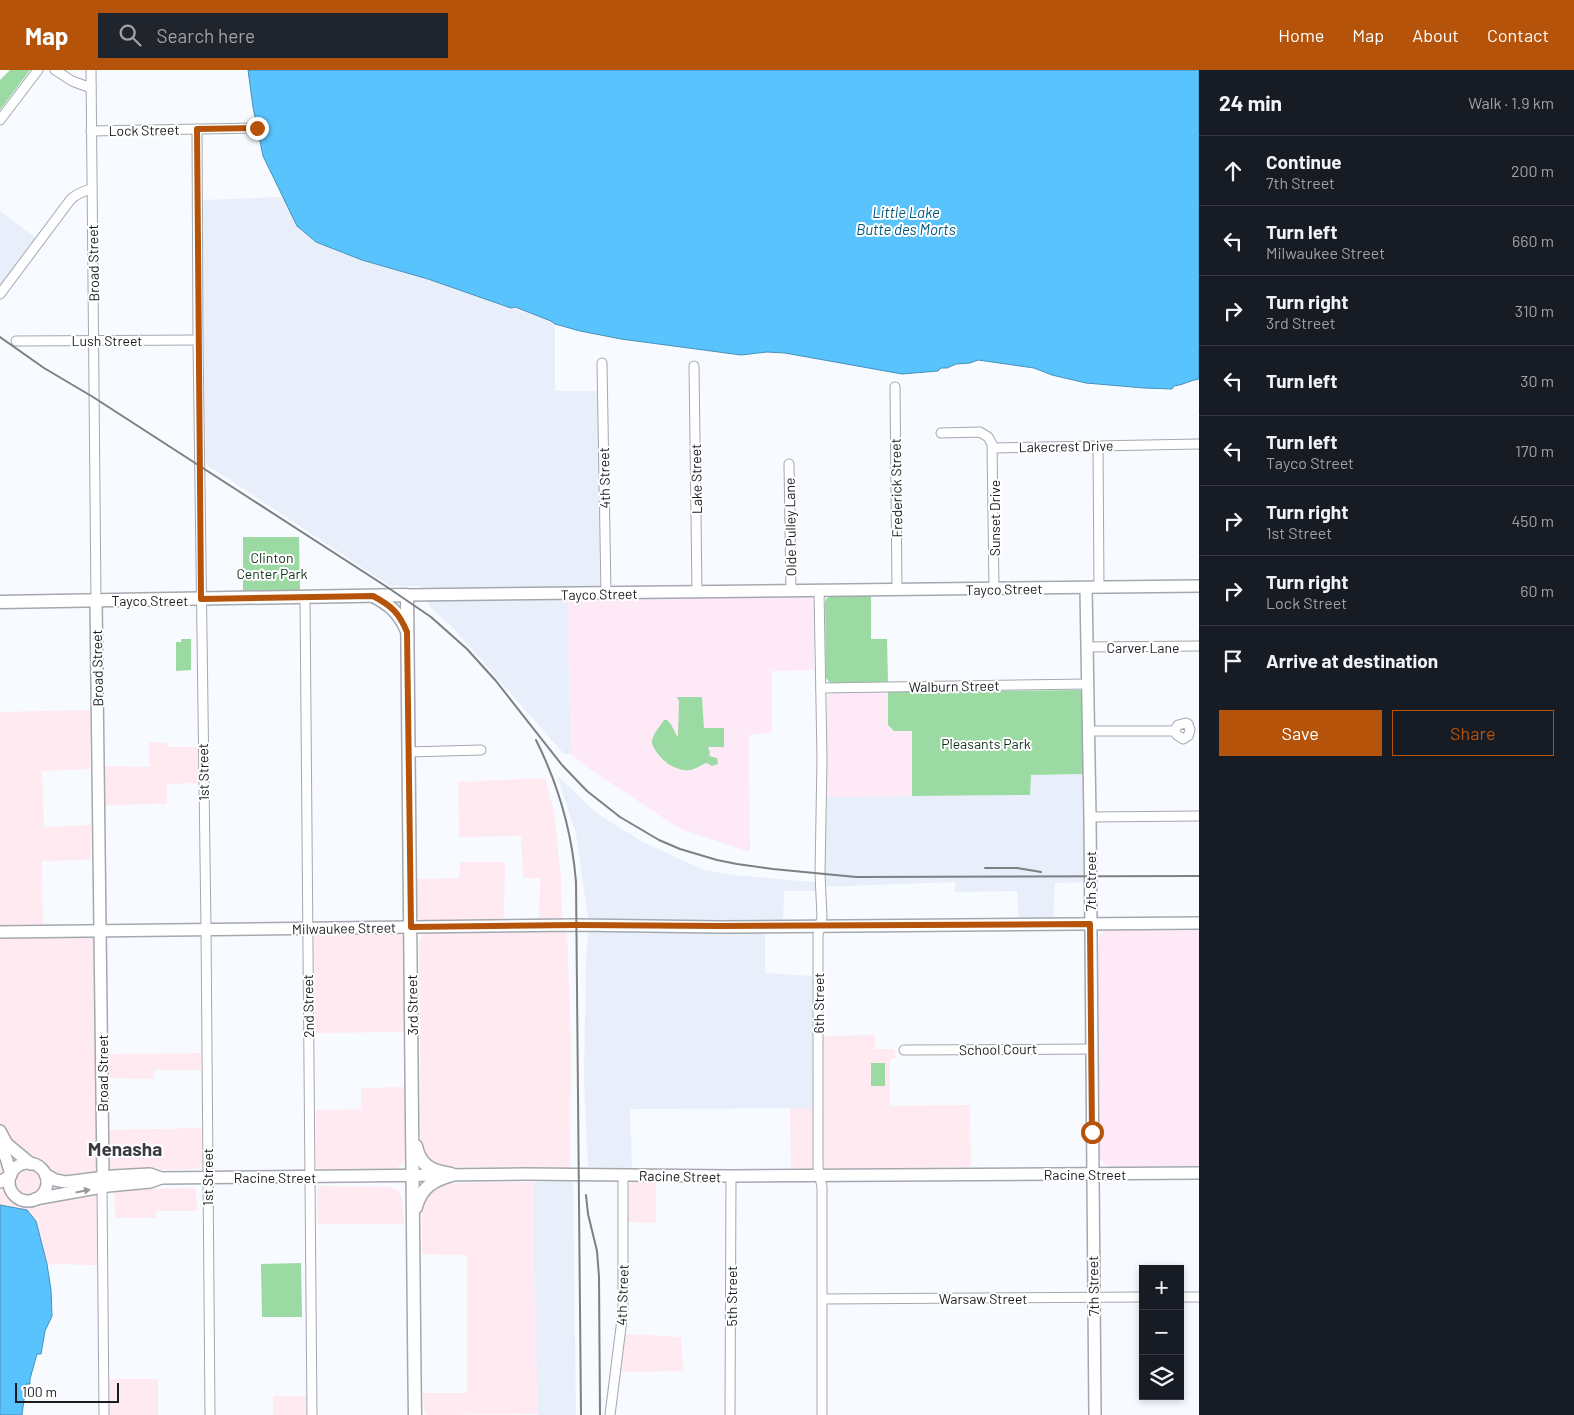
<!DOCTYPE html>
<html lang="en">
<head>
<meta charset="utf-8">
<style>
	body { margin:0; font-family:Barlow,sans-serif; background:#20242c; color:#f1f3f6 }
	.controls { position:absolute; right:15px; bottom:15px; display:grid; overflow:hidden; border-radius:0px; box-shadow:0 2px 8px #0003 }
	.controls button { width:45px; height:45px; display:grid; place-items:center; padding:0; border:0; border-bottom:1px solid #363941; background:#171b24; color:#f1f3f6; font:25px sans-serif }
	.scale { position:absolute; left:15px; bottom:12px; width:104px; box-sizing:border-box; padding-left:5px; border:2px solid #1b1c1f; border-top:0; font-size:14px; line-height:18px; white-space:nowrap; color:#1b1c1f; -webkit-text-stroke:4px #fff; paint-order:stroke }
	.stop { position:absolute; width:15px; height:15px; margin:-11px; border:4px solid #b45309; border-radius:50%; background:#fff }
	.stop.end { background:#b45309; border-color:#fff; box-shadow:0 1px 5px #0008 }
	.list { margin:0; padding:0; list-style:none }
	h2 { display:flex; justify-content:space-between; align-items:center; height:65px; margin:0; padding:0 20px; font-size:21px }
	h2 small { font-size:16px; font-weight:400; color:#9ea1a6 }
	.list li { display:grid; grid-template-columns:32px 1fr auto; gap:15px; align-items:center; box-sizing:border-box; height:70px; padding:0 20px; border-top:1px solid #363941 }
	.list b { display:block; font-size:19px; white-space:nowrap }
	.list p { margin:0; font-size:16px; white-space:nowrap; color:#9ea1a6 }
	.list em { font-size:16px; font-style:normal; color:#9ea1a6 }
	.actions { display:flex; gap:10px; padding:15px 20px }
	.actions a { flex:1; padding:11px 0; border:1px solid #b45309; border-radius:0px; text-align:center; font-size:18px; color:#b45309 }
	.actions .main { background:#b45309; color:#fff }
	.icon { flex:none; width:28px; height:28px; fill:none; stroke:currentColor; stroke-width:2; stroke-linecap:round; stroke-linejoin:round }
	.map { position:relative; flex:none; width:1199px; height:1345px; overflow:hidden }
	header { display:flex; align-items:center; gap:30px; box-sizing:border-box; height:70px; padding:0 25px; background:#b45309; color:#fff }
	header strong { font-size:24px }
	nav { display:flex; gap:28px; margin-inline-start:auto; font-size:18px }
	.search { width:350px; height:45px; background:#20242c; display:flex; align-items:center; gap:12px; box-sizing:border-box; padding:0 18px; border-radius:0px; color:#9ea1a6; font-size:19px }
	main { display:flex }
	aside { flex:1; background:#171b24 }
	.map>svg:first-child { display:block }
	.commercial { fill:#feeaf0 }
	.built { fill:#e8effb }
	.education { fill:#fee9f7 }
	.green { fill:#9bdaa2 }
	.water { fill:#59c3fd; stroke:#4691ba }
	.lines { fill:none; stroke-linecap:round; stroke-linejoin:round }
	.street-casing { stroke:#a4a8af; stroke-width:11 }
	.secondary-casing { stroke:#a4a8af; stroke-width:14 }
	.primary-casing { stroke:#a4a8af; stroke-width:15 }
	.street { stroke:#fff; stroke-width:9 }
	.secondary { stroke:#fff; stroke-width:11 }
	.primary { stroke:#fff; stroke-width:12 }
	.rail { stroke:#7d7f83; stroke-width:2 }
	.oneway { fill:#98999a }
	.route { stroke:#b45309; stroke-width:6 }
	.labels { text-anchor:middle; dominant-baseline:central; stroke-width:4; stroke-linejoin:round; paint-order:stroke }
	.street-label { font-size:14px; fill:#1b1c1f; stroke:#fff }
	.park-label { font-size:14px; fill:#0f3116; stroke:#fff }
	.water-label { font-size:15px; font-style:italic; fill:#00587e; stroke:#fff }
	.district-label { font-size:19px; font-weight:bold; fill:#383b42; stroke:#fff }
</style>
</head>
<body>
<header>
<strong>Map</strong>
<div class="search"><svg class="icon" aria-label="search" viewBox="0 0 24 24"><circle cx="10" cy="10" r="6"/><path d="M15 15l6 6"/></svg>Search here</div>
<nav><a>Home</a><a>Map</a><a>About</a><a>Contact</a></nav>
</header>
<main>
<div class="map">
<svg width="1199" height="1345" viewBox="0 0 1199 1345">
	<rect width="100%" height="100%" fill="#f7faff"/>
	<!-- commercial -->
	<g class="commercial">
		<path d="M90,640V699L42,701L44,757L91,755V790L42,791L43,867H92L95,869L97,1096V1195L47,1194L36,1150L27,1140L0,1135V642Z"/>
		<path d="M149,672L167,673L168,677H198V713L167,714V734L105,735V696L149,697Z"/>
		<path d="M545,708L554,742L561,808L562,855H539L540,808H523L521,766L459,767L458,712Z"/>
		<path d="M460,792H505L504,850H422L417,847V809L459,808Z"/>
		<path d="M399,862L402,864L405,868V962L315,963L314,866L315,864Z"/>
		<path d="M427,862H567L571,972L570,1098L444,1097L434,1096L421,1082L419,873L421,867Z"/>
		<path d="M875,965V979H893L897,987L890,990V1036L970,1035L971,1097L791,1099L790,1038H824L823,966Z"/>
		<path d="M201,983V1000H154V1009L109,1008V984Z"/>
		<path d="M405,1017L406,1086L403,1093L397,1098L392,1099H320L317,1097L316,1095V1040L361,1039V1018Z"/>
		<path d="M201,1058L202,1094L199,1099L113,1101L108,1096V1094L110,1092L109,1060Z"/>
		<path d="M534,1112V1196L538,1344L428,1345L425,1343L423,1323H467V1185L422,1184V1134L435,1117L449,1113Z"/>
		<path d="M632,1112H656V1153L628,1152L626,1118Z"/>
		<path d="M322,1116L390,1117L394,1119L400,1123L402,1129L404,1154H318L317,1119L318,1117Z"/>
		<path d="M194,1118L196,1121L197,1141H156V1148H115L114,1119Z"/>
		<path d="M625,1264L681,1267L683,1301L620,1302Z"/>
		<rect x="109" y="1309" width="49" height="36"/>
		<path d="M273,1326H306L307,1345H273Z"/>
	</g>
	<!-- built -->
	<g class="built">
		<path d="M282,127L301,161L316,172L362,190L428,209L551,251L555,254V321H598L602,515L600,517L597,518L567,517L571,684H564L452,557L430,537L422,516H390L206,394L201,130Z"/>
		<path d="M0,141L37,169L0,218Z"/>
		<path d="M1083,704L1085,812L1055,813L1053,854L1019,855L1017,821L954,822L956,812L817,817L816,821H784L783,856H765V903L812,906L813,1038L630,1039L632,1099L588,1097L584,1009L586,888L589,855L576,764L557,705L596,743L643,772L704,800L733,805L825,813V727L1030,725V705Z"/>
		<path d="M573,1111L576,1345H538L534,1196V1112Z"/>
	</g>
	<!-- education -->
	<g class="education">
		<path d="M810,527L813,529L814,532V600L772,601V663L749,665L750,782L680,759L585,696L571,684L567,530Z"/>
		<path d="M888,621V655L894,661H912V726L826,727L827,626L832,622Z"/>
		<path d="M1199,859V1096L1110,1097L1106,1095L1101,1090L1099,1083L1096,874L1101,863L1106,860Z"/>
	</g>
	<!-- green -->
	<g class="green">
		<path d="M10,0H30L0,40V10Z"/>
		<path d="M243,467H299L300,519L298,521L243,522Z"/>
		<path d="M831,526H871V569H887L888,612L830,613L826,608L825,532L826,529Z"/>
		<path d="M181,569H191V600L176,601V572H181Z"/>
		<path d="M1080,620L1083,624V704L1031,705L1030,725L912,726V661H894L888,655V622Z"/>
		<path d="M677,627H702L704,658H724V677H708L710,682L709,686L717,688L718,694L712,696L707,693C701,694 696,700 689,700C684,701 675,698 670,695C664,692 651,678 652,671C653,664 660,656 664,650H667C672,654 674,661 677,666H678L679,631Z"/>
		<rect x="871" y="993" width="14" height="23"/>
		<path d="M301,1193L302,1247H262L261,1194Z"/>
	</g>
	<!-- water -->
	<g class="water">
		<path d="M248,0H1199V309C1190,310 1184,315 1174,316L1172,319L1144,318L1086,313L1052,305L1034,298L978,290L970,293L956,294L947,298H941L938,301L902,304L785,283L767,282L741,285L621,269L580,261L555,254L551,251L515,237L511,238L428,209L362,190L316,172L297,156L263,86L253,37Z"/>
		<path d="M0,1135L27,1140L36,1151L47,1194L51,1220L52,1246L45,1261L41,1284H37L30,1309V1314H26L22,1345H0Z"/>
	</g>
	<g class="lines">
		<defs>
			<g id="street">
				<path d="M55,0L72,11L91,18"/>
				<path d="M91,0L96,530"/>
				<path d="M0,50L38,0"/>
				<path d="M197,59L198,270L206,858L210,1345"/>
				<path d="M91,61L257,58"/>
				<path d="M0,224L71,129C78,123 83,121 92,119"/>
				<path d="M16,271L198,270"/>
				<path d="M602,293L606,523"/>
				<path d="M694,296L697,522"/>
				<path d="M895,317L897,519"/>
				<path d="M941,363L980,362L988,367L992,374L994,519"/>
				<path d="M1098,376L1099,517"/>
				<path d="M993,378L1199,374"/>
				<path d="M789,394L791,521"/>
				<path d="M819,521L822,689L820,804L822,847L818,865V1097L822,1117V1345"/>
				<path d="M305,528L312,1345"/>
				<path d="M1087,577L1199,576"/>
				<path d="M821,618L1088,614"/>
				<path d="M1089,661H1174L1177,665L1183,669L1188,666L1190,660L1188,654L1186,653L1178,655L1174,661"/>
				<path d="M408,682L481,680"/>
				<path d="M1090,747L1199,746"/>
				<path d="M904,980L1092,979"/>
				<path d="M102,1117L104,1345"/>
				<path d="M1180,1227H1199"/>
				<path d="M823,1229L1143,1227"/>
				<path d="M610,1345L623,1241V1105"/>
				<path d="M730,1345L731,1106"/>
			</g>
			<g id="secondary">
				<path d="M1086,518L1090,747L1095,1345"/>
				<path d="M407,525L1199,516"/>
				<path d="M96,530L103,1106"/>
				<path d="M0,862L577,855L720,857L1199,853"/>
				<path d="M0,1061L7,1074L31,1094"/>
				<path d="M0,1071L7,1091L11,1105L0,1112"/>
				<circle cx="28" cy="1112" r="19"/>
				<path d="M45,1104L55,1110L66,1112L113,1106L150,1104L161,1108"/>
				<path d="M35,1129L108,1116L150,1112L161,1108L524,1104L731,1106L1199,1103"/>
			</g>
			<g id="primary">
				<path d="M373,526C389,534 399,543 406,559"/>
				<path d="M0,532L407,525C411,799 411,1072 415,1345"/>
				<path d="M416,1076C420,1096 432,1101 451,1104"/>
				<path d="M416,1137C421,1118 433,1110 452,1105"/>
			</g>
		</defs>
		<!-- street casing -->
		<use href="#street" class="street-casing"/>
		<!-- secondary casing -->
		<use href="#secondary" class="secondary-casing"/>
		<!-- primary casing -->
		<use href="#primary" class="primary-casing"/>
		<!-- street -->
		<use href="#street" class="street"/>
		<!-- secondary -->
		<use href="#secondary" class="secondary"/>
		<!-- primary -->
		<use href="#primary" class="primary"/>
		<!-- rail -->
		<g class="rail">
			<path d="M0,267L44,298L93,327L387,517L431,547L467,579L496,611L562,695L587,721L620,747L659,770L680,779L717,790L737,794L773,799L856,807L1199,806"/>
			<path d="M536,670C558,714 572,762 576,812L581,1345"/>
			<path d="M985,798H1017L1041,802"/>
			<path d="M586,1125L588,1144L597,1181L599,1207L600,1345"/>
		</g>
	</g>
	<!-- one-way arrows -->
	<defs><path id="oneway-solid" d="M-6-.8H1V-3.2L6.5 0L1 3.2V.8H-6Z" transform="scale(1.25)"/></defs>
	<use class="oneway" href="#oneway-solid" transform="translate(83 1121) rotate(-11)"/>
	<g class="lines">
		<!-- route -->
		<path class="route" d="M257,58L197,59L201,529L373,526C392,536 399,543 407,562L411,857L577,855L720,856L1090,854L1092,1062"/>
	</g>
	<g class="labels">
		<!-- street labels -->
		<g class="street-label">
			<text transform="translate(144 60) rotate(-1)">Lock Street</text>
			<text transform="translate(93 193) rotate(-91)">Broad Street</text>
			<text x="107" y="270">Lush Street</text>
			<text transform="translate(1066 376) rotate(-1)">Lakecrest Drive</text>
			<text transform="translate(604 408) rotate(-91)">4th Street</text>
			<text transform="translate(696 409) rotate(-91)">Lake Street</text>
			<text transform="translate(896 418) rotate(-91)">Frederick Street</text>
			<text transform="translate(994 448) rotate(-90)">Sunset Drive</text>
			<text transform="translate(790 457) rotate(-91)">Olde Pulley Lane</text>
			<text transform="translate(1004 519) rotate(-1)">Tayco Street</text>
			<text transform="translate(599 524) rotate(-1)">Tayco Street</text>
			<text x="150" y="530">Tayco Street</text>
			<text x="1143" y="577">Carver Lane</text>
			<text transform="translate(97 598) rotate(-91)">Broad Street</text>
			<text transform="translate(954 616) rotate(-1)">Walburn Street</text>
			<text transform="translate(203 702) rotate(-91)">1st Street</text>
			<text transform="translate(1090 811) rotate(-90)">7th Street</text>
			<text transform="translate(344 858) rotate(-1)">Milwaukee Street</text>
			<text transform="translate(818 933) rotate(-90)">6th Street</text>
			<text transform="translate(412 935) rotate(-91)">3rd Street</text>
			<text transform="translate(308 936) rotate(-91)">2nd Street</text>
			<text transform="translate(998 979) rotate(-1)">School Court</text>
			<text transform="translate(102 1003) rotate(-90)">Broad Street</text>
			<text x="1085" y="1104">Racine Street</text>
			<text transform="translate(680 1106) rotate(1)">Racine Street</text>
			<text transform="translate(207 1107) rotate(-90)">1st Street</text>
			<text x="275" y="1107">Racine Street</text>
			<text transform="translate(1093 1216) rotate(-91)">7th Street</text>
			<text transform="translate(622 1225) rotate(-88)">4th Street</text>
			<text transform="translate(731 1226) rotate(-90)">5th Street</text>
			<text x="983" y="1228">Warsaw Street</text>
		</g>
		<!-- park labels -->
		<g class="park-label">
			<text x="272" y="487">Clinton<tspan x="272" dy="16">Center Park</tspan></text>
			<text x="986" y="673">Pleasants Park</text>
		</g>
		<!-- water labels -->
		<g class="water-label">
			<text x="906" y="142">Little Lake<tspan x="906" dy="17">Butte des Morts</tspan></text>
		</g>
		<!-- district labels -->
		<g class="district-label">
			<text x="125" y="1078">Menasha</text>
		</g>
	</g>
</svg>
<div class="controls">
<button>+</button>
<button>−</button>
<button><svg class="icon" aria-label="layers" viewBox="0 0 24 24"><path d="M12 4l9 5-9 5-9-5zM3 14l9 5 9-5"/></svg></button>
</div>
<div class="scale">100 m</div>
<div class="stop" style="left:1092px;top:1062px"></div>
<div class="stop end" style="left:257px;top:58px"></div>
</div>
<aside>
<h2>24 min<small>Walk · 1.9 km</small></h2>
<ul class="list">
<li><svg class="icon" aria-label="ahead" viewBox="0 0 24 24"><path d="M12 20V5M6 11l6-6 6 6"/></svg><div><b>Continue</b><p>7th Street</p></div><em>200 m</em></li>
<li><svg class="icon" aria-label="left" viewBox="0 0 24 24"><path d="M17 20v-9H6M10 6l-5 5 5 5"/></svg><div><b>Turn left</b><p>Milwaukee Street</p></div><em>660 m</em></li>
<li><svg class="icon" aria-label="right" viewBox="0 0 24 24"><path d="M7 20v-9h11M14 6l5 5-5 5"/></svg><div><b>Turn right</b><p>3rd Street</p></div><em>310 m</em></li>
<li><svg class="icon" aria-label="left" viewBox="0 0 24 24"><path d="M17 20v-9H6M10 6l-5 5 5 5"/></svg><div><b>Turn left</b></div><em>30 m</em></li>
<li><svg class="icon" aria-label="left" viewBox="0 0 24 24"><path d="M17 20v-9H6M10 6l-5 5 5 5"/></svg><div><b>Turn left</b><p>Tayco Street</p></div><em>170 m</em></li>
<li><svg class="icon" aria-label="right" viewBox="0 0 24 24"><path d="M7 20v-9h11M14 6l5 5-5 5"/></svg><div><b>Turn right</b><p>1st Street</p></div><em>450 m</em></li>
<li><svg class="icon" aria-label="right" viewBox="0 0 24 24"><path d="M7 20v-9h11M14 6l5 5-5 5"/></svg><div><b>Turn right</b><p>Lock Street</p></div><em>60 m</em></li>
<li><svg class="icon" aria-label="arrive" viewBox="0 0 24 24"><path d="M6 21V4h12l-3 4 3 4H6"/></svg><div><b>Arrive at destination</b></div></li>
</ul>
<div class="actions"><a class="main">Save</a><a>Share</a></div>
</aside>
</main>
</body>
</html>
